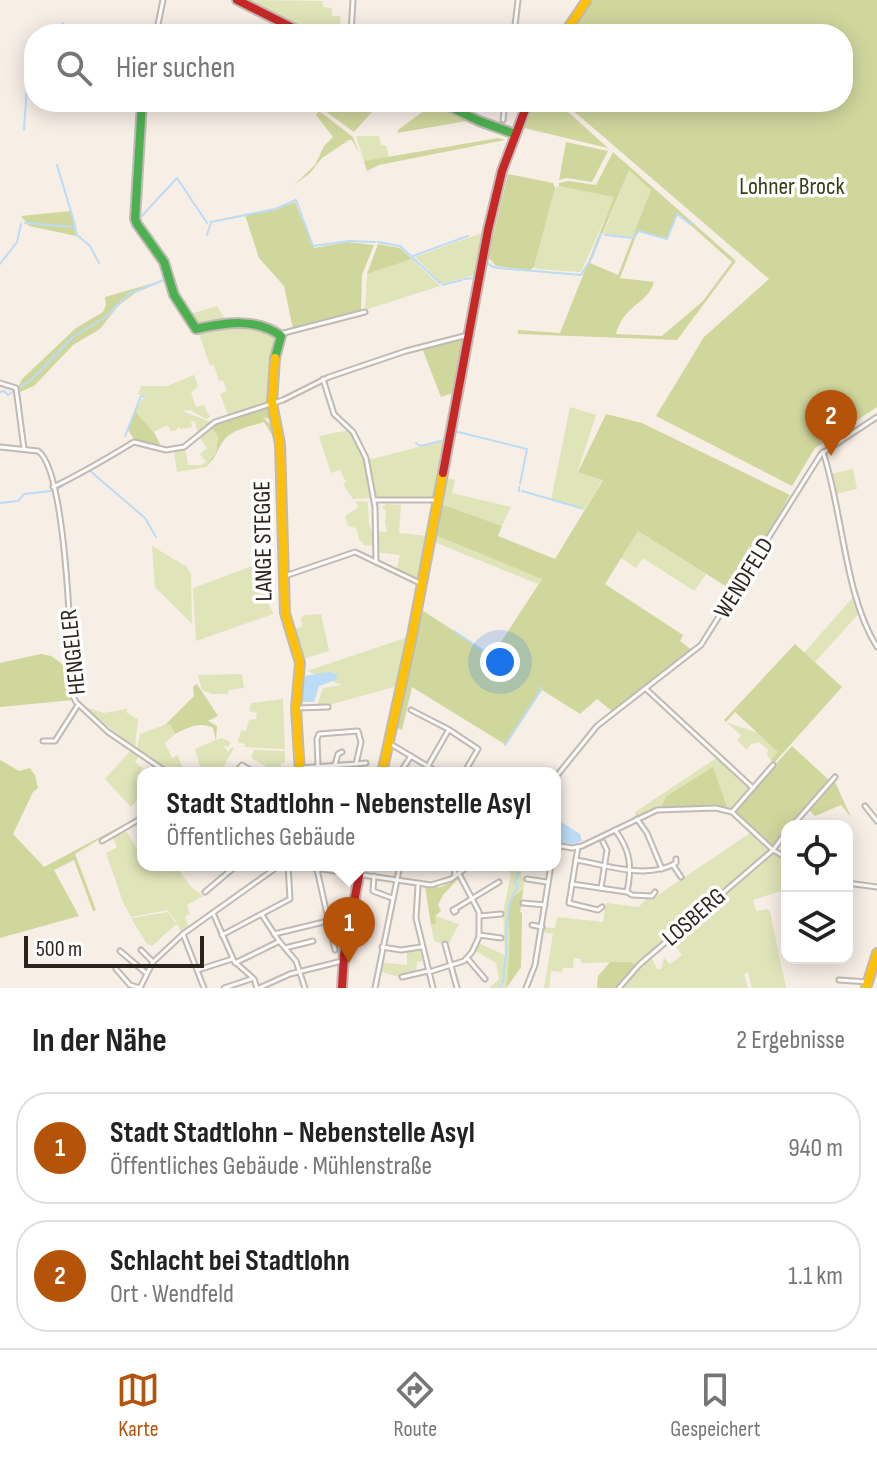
<!DOCTYPE html>
<html lang="de">
<head>
<meta charset="utf-8">
<style>
	body { margin:0; font-family:"Sofia Sans Condensed",sans-serif; background:#f2f2f2; color:#222 }
	.controls { position:absolute; right:24px; bottom:24px; display:grid; overflow:hidden; border-radius:16px; box-shadow:0 4px 20px #0003 }
	.controls button { width:72px; height:72px; display:grid; place-items:center; padding:0; border:0; border-bottom:2px solid #e0e0e0; background:#fff; color:#222; font:40px sans-serif }
	.scale { position:absolute; left:24px; bottom:20px; width:180px; box-sizing:border-box; padding-left:8px; border:4px solid #2a241d; border-top:0; font-size:22px; line-height:28px; white-space:nowrap; color:#2a241d; -webkit-text-stroke:6px #fefefe; paint-order:stroke }
	.you { position:absolute; left:500px; top:662px; width:28px; height:28px; margin:-20px; border:6px solid #fff; border-radius:50%; background:#1a73e8; box-shadow:0 0 0 12px #1a73e833 }
	.badge { display:grid; place-items:center; width:52px; height:52px; border-radius:50%; background:#b45309; color:#fff; font-size:26px; font-weight:700 }
	.pin { position:absolute; translate:-50% -66px; filter:drop-shadow(0 2px 4px #0008) }
	.pin::after { content:''; position:absolute; top:42px; width:28px; height:24px; background:inherit; clip-path:polygon(0 0,100% 0,50% 100%) }
	.popup { position:absolute; left:137px; top:767px; width:424px; height:104px; box-sizing:border-box; display:grid; place-content:center; border-radius:16px; background:#fff; filter:drop-shadow(0 2px 6px #0005); font-size:26px; white-space:nowrap; color:#767676 }
	.popup b { font-size:30px; color:#222 }
	.popup::after { content:''; position:absolute; left:50%; top:100%; margin-left:-16px; border:16px solid transparent; border-top-color:#fff }
	.list { margin:0; padding:0; list-style:none }
	h2 { display:flex; justify-content:space-between; align-items:center; height:104px; margin:0; padding:0 32px; font-size:34px }
	h2 small { font-size:26px; font-weight:400; color:#767676 }
	.list li { display:grid; grid-template-columns:52px 1fr auto; gap:24px; align-items:center; box-sizing:border-box; height:112px; margin:0 16px 16px; padding:0 16px; border:2px solid #e0e0e0; border-radius:32px }
	.list b { display:block; font-size:30px; white-space:nowrap }
	.list p { margin:0; font-size:26px; white-space:nowrap; color:#767676 }
	.list em { font-size:26px; font-style:normal; color:#767676 }
	.icon { flex:none; width:44px; height:44px; fill:none; stroke:currentColor; stroke-width:2; stroke-linecap:round; stroke-linejoin:round }
	.map { position:relative; flex:none; width:877px; height:988px; overflow:hidden }
	.search { position:absolute; background:#fff; box-shadow:0 4px 20px #0003; left:24px; right:24px; top:24px; height:88px; display:flex; align-items:center; gap:20px; box-sizing:border-box; padding:0 28px; border-radius:32px; color:#767676; font-size:30px }
	.sheet { height:360px; background:#fff }
	nav { display:flex; justify-content:space-around; align-items:center; box-sizing:border-box; height:112px; border-top:2px solid #e0e0e0; background:#fff; font-size:22px; color:#767676 }
	nav a { display:grid; justify-items:center; gap:4px }
	nav .on { color:#b45309 }
	.map>svg:first-child { display:block }
	.green { fill:#dfe4b9 }
	.forest { fill:#d0d79d; fill-rule:evenodd }
	.water { fill:#bcdcf6 }
	.lines { fill:none; stroke-linecap:round; stroke-linejoin:round }
	.stream { stroke:#bcdcf6; stroke-width:2 }
	.street-casing { stroke:#c1bab3; stroke-width:7 }
	.fast-casing { stroke:#c1bab3; stroke-width:12 }
	.slow-casing { stroke:#c1bab3; stroke-width:12 }
	.jam-casing { stroke:#c1bab3; stroke-width:12 }
	.street { stroke:#fefcfb; stroke-width:3 }
	.fast { stroke:#4caf50; stroke-width:8 }
	.slow { stroke:#ffc107; stroke-width:8 }
	.jam { stroke:#c62828; stroke-width:8 }
	.labels { text-anchor:middle; dominant-baseline:central; stroke-width:7; stroke-linejoin:round; paint-order:stroke }
	.park-label { font-size:24px; fill:#353d13; stroke:#fefefe }
	.street-label { font-size:24px; fill:#2a241d; stroke:#fefefe }
</style>
</head>
<body>
<div class="map">
<svg width="877" height="988" viewBox="0 0 877 988">
	<rect width="100%" height="100%" fill="#f7eee6"/>
	<!-- green -->
	<g class="green">
		<path d="M247,0L322,1L323,7L332,8V16H340L341,31L350,34H314Z"/>
		<path d="M356,136H379L381,145H386L389,157L364,161Z"/>
		<path d="M629,170L652,189L633,237L603,234Z"/>
		<path d="M559,186L615,196L581,272L537,269L534,267L555,188Z"/>
		<path d="M482,233L475,275L442,284L415,257Z"/>
		<path d="M412,259L440,286L365,310L367,274Z"/>
		<path d="M217,306L225,319L229,320L198,327L187,315Z"/>
		<path d="M233,323L277,333L279,337L270,402L228,415L220,394L227,391L223,380L219,381L214,365L210,366L198,331Z"/>
		<path d="M194,375L198,386L191,393L196,407L204,405L210,417L206,419L190,410L182,411L211,422L198,436L195,421L191,422L192,427L181,429L178,427L177,430L171,431L168,425L153,432L135,411L142,399L146,398L138,394L141,386H167Z"/>
		<path d="M570,407L596,415L578,471L603,479L584,510L551,500Z"/>
		<path d="M210,425L218,437L216,453L207,467L177,472L174,451L185,448L188,465H201L206,462L200,454L207,448L200,438Z"/>
		<path d="M349,430L365,461L373,498L353,499L343,484L346,482L340,470L331,473L319,436Z"/>
		<path d="M438,442H444L434,497L376,498L368,460Z"/>
		<path d="M853,469L857,489L836,494L831,474Z"/>
		<path d="M446,477L455,480L452,493L511,507L502,526L441,504Z"/>
		<path d="M355,501L368,502L369,525L374,535V546L363,545V541L360,542L356,528L348,526L345,516L359,507Z"/>
		<path d="M387,504L401,505L399,533L427,536L419,579L415,580L396,571L400,555L377,552L376,531L387,532L385,522L386,510L383,509V506Z"/>
		<path d="M638,531L706,574L694,591L643,558L636,568L621,558Z"/>
		<path d="M435,535L542,578L538,584L434,542Z"/>
		<path d="M152,546L187,567L191,575L192,624L155,587Z"/>
		<path d="M258,564L270,599L268,601L273,614L196,641L193,588Z"/>
		<path d="M855,595L861,611L815,662L804,653Z"/>
		<path d="M321,614L329,651L302,659L292,629L302,627L301,618L305,615Z"/>
		<path d="M408,637L397,686L329,705L317,706L323,688L342,685L307,671Z"/>
		<path d="M242,674L244,688L229,690L228,694H212L202,690L198,675Z"/>
		<path d="M283,699L285,749L244,747L245,744L238,742L241,730L246,731L249,720L256,719L257,713L249,711L251,703Z"/>
		<path d="M80,705L103,713L127,709V713L138,719L135,747Z"/>
		<path d="M726,722L758,733L779,752L771,760L767,756L768,750L759,742L751,744L747,750L737,740L741,735Z"/>
		<path d="M170,723L175,734L165,743L172,758L178,755L184,773H171L137,749L140,734Z"/>
		<path d="M221,738L231,742L228,747L223,745L228,752L232,747L234,748L220,773H202L195,749Z"/>
		<path d="M131,750L146,760L139,757L135,762L143,768L136,777L143,783V794L131,807L105,779Z"/>
		<path d="M254,750L285,751V763H281L282,770L274,771L251,758Z"/>
		<path d="M718,757L751,788L731,809L726,806L713,768L667,796L661,806L636,818L635,812Z"/>
		<path d="M125,829L143,859V865L149,869L155,865H175L191,887L203,896L187,905L190,914L185,917L189,927L182,933L178,925L174,926L152,946L147,944L131,918L168,912L176,923L177,922L167,910L131,917L123,902L106,853L117,847L112,836Z"/>
		<path d="M750,833L769,852L636,966L632,962L581,963V959L574,958L573,968H563L562,972L551,971L549,988H544L553,934L542,932L543,927L555,928L557,917L603,922L606,903L639,907L646,899L651,900C684,877 714,858 750,833Z"/>
		<path d="M773,852L787,860V889L753,900L756,911L768,909L770,912L786,988H752L748,972L744,974L748,988H620L651,956L657,969H661L664,958L670,964L682,955L670,940Z"/>
		<path d="M504,865L522,867L521,877L525,878L520,912L522,913L521,967L506,988H489L499,979L496,963L474,950L478,943L505,955L503,913L511,874Z"/>
		<path d="M434,915L458,924L460,922L448,945L434,941L431,925L436,923Z"/>
		<path d="M419,949L423,961L417,962L416,974H400L399,977L379,971L380,962L407,965V951Z"/>
	</g>
	<!-- forest -->
	<g class="forest">
		<path d="M594,0H877V407L815,448L792,486L656,416L704,337L769,279L563,102H843V34H569Z"/>
		<path d="M323,102H381L354,132L321,108Z"/>
		<path d="M533,102H557L608,148L524,128Z"/>
		<path d="M433,104L467,121L397,133L398,130Z"/>
		<path d="M319,111L353,137L359,153L352,140H349L322,158L310,173L293,186L315,165L324,146L333,137L316,115Z"/>
		<path d="M498,138L505,140L379,165L367,171L364,161Z"/>
		<path d="M566,142L608,151L592,182L567,178L559,180Z"/>
		<path d="M613,152L736,261L677,340L518,334V330L560,333L614,197L559,186V183L569,181L596,185ZM629,170L651,190L618,275L590,263ZM677,213L732,262L703,301L662,336L616,334C624,304 648,304 654,282L620,278L638,231L667,238Z"/>
		<path d="M508,174L553,183L555,188L534,267L530,270L496,266L488,257Z"/>
		<path d="M295,202L314,248L347,242L374,245L362,275L361,312L293,329L284,286L259,258L245,215L275,210Z"/>
		<path d="M71,211L76,236L29,226L21,216Z"/>
		<path d="M378,244L400,248L412,259L367,274Z"/>
		<path d="M150,284L152,286L135,293L118,306L100,329L73,345L34,386L20,392L19,385L22,379L76,328L103,312L106,305L105,297Z"/>
		<path d="M463,337L453,393L441,397L422,348Z"/>
		<path d="M269,405L272,420L263,417L273,427L277,443L264,422C250,427 230,429 222,443C216,452 216,459 207,464L216,453L218,437L210,425Z"/>
		<path d="M135,411L155,434L160,444L157,447L134,439L128,430Z"/>
		<path d="M606,414L642,423L790,495L735,592L638,531L605,584L683,635L680,641L693,651L613,712L597,699L580,714L542,690L506,745L412,687L402,730L397,728L422,610L492,656L542,579L435,535L441,504L502,526L498,536L555,559L603,480L578,472Z"/>
		<path d="M795,644L842,687L774,763L771,760L778,752L735,712L726,722L724,720Z"/>
		<path d="M41,654L51,656L69,669H65V674H70L73,700L0,707V663Z"/>
		<path d="M197,684L218,716L208,721L217,726L216,741L213,728C200,721 187,728 175,734L170,724L165,725L194,696L193,687Z"/>
		<path d="M792,746L830,781L790,826H787V830L772,847L733,811Z"/>
		<path d="M0,760L19,771L30,768L35,775L38,788L33,792L13,834L44,867L121,826L75,854L96,910L93,911L74,860L54,870L79,916L0,938Z"/>
		<path d="M713,767L727,807L661,806L667,796Z"/>
		<path d="M834,780L851,817L841,805L815,816L808,809Z"/>
		<path d="M459,878L443,895L438,905L441,911L435,916L436,924L431,925L425,887H441Z"/>
		<path d="M523,890L520,912L522,913L521,967L507,987L510,935L507,909L511,898Z"/>
		<path d="M610,962H632L636,966L617,988H597L598,976Z"/>
	</g>
	<!-- water -->
	<g class="water">
		<path d="M329,672L337,674L336,680L319,686L314,702H302L303,676Z"/>
		<path d="M555,818L580,834L582,841L573,844L555,842Z"/>
	</g>
	<g class="lines">
		<!-- stream -->
		<g class="stream">
			<path d="M61,34L63,23"/>
			<path d="M24,130L28,71L34,72"/>
			<path d="M57,165L75,225"/>
			<path d="M497,203L517,140"/>
			<path d="M138,220L177,178L207,223"/>
			<path d="M25,223L75,227L77,235L90,246L99,263"/>
			<path d="M207,235L211,222L275,209L296,200L313,246L349,241L375,242"/>
			<path d="M605,235L633,238L639,231L667,239L677,214L690,224L692,223"/>
			<path d="M378,242L400,246L440,283"/>
			<path d="M413,256L468,236"/>
			<path d="M485,260L491,266L498,268L581,275L592,257L601,234"/>
			<path d="M0,264L17,242L21,224"/>
			<path d="M464,279L475,278L484,231"/>
			<path d="M442,285L462,280"/>
			<path d="M18,389L33,378L73,337L106,317L129,294L166,279"/>
			<path d="M0,392L4,391L8,395L14,391"/>
			<path d="M454,431L527,449L520,484"/>
			<path d="M125,436L141,396L144,397"/>
			<path d="M416,443L420,446L445,440L436,494"/>
			<path d="M448,460L455,422"/>
			<path d="M825,462L838,523"/>
			<path d="M89,470L145,518L156,537"/>
			<path d="M519,487V491"/>
			<path d="M57,490L71,479"/>
			<path d="M522,491L581,508"/>
			<path d="M0,503L18,501L24,494L51,491"/>
			<path d="M866,629L876,648"/>
			<path d="M454,631L492,656"/>
			<path d="M648,688L705,643L808,478"/>
			<path d="M619,711L645,691"/>
			<path d="M397,726L445,478"/>
			<path d="M587,741L598,727L615,714"/>
			<path d="M505,745L541,690L539,687"/>
			<path d="M555,781L585,744"/>
			<path d="M717,807L728,808"/>
			<path d="M729,809H732L742,798"/>
			<path d="M638,817L661,807H711"/>
			<path d="M613,830L622,825"/>
			<path d="M499,988C505,981 503,978 504,970C510,944 501,909 518,887L515,883L520,869L515,865"/>
		</g>
		<defs>
			<g id="street">
				<path d="M156,34L163,0"/>
				<path d="M351,34L353,0"/>
				<path d="M514,34L518,0"/>
				<path d="M503,120L505,102"/>
				<path d="M280,334L365,312"/>
				<path d="M323,379L334,414L353,432L366,458L375,507L376,562"/>
				<path d="M0,383L16,388L24,449"/>
				<path d="M0,447L38,451C67,470 71,656 73,696L76,702L108,732L168,773"/>
				<path d="M823,452C843,512 844,594 877,647"/>
				<path d="M53,487C81,474 107,458 134,442L166,450L184,447L215,422L283,400L329,377L406,351L468,335"/>
				<path d="M375,500H437"/>
				<path d="M285,576L355,552L422,584"/>
				<path d="M646,689L753,788"/>
				<path d="M296,708L328,707"/>
				<path d="M411,710L448,729L478,749L464,773"/>
				<path d="M43,741H55L78,705"/>
				<path d="M389,743L439,773"/>
				<path d="M356,764L366,763"/>
				<path d="M335,765L338,754L342,752"/>
				<path d="M428,766L448,731"/>
				<path d="M299,768L356,764L361,742L358,731L319,734L317,739L318,766"/>
				<path d="M235,773L242,765L255,773"/>
				<path d="M400,773L411,756"/>
				<path d="M555,778L597,726L701,645L821,454L877,417"/>
				<path d="M865,806L877,821"/>
				<path d="M732,812L773,765"/>
				<path d="M637,819L647,833L662,869"/>
				<path d="M792,826L835,777"/>
				<path d="M615,830C631,851 632,867 627,892"/>
				<path d="M102,841L140,819L143,820"/>
				<path d="M555,845L572,848L582,846L657,810L716,808L732,812L773,850L787,858"/>
				<path d="M578,847L569,903L598,910L602,907"/>
				<path d="M576,860C607,865 647,880 676,863V859"/>
				<path d="M191,865H198"/>
				<path d="M294,865L431,885L451,879L470,865"/>
				<path d="M316,865L335,950"/>
				<path d="M454,865L455,876"/>
				<path d="M673,865L681,877"/>
				<path d="M374,876L373,891L392,898"/>
				<path d="M527,879L547,882"/>
				<path d="M847,883L877,887"/>
				<path d="M572,884L627,892L632,895L652,896L655,892"/>
				<path d="M418,886L416,918L433,988"/>
				<path d="M601,888L607,850L603,842"/>
				<path d="M205,892L237,865"/>
				<path d="M523,903L545,905"/>
				<path d="M455,909L499,882"/>
				<path d="M455,909L456,911L454,912L453,910Z"/>
				<path d="M213,913L234,961L254,979L257,988"/>
				<path d="M262,915L279,941L296,961L305,988"/>
				<path d="M480,916L501,914"/>
				<path d="M532,925L542,927"/>
				<path d="M183,934L204,988"/>
				<path d="M274,934L328,921"/>
				<path d="M222,935L290,899L288,865"/>
				<path d="M479,935L501,938"/>
				<path d="M445,944L457,988"/>
				<path d="M382,947L401,950L421,947"/>
				<path d="M285,948L313,941"/>
				<path d="M141,950L153,962"/>
				<path d="M120,951L146,973"/>
				<path d="M468,959L485,979"/>
				<path d="M235,963L278,942"/>
				<path d="M116,969L130,985L140,988"/>
				<path d="M198,970L232,959"/>
				<path d="M429,972L464,961L472,952L479,937V912L459,874"/>
				<path d="M402,977L428,971"/>
				<path d="M839,980L868,982"/>
				<path d="M140,988L153,962L183,934L280,865"/>
				<path d="M224,988L251,979"/>
				<path d="M259,988L290,974L342,961"/>
				<path d="M375,988L400,865"/>
				<path d="M526,988L535,965L551,865"/>
				<path d="M619,988L639,965L773,850L787,831"/>
			</g>
			<g id="fast">
				<path d="M142,102L135,219L137,224L164,262L174,295L196,329C225,323 255,317 281,336L275,358"/>
				<path d="M440,102L479,121L515,134"/>
			</g>
			<g id="slow">
				<path d="M564,34L587,0"/>
				<path d="M275,358L272,403L280,444L285,613L300,663L296,708L300,773"/>
				<path d="M382,773L412,636L443,473"/>
				<path d="M866,988L877,953"/>
			</g>
			<g id="jam">
				<path d="M237,0L305,34"/>
				<path d="M443,473L488,230L502,171L528,102"/>
				<path d="M342,988L344,955L361,865"/>
			</g>
		</defs>
		<!-- street casing -->
		<use href="#street" class="street-casing"/>
		<!-- fast casing -->
		<use href="#fast" class="fast-casing"/>
		<!-- slow casing -->
		<use href="#slow" class="slow-casing"/>
		<!-- jam casing -->
		<use href="#jam" class="jam-casing"/>
		<!-- street -->
		<use href="#street" class="street"/>
		<!-- fast -->
		<use href="#fast" class="fast"/>
		<!-- slow -->
		<use href="#slow" class="slow"/>
		<!-- jam -->
		<use href="#jam" class="jam"/>
	</g>
	<g class="labels">
		<!-- park labels -->
		<g class="park-label">
			<text x="792" y="186">Lohner Brock</text>
		</g>
		<!-- street labels -->
		<g class="street-label">
			<text transform="translate(263 541) rotate(-91)">LANGE STEGGE</text>
			<text transform="translate(744 578) rotate(-58)">WENDFELD</text>
			<text transform="translate(73 652) rotate(-96)">HENGELER</text>
			<text transform="translate(694 917) rotate(-41)">LOSBERG</text>
		</g>
	</g>
</svg>
<div class="controls">
<button><svg class="icon" aria-label="locate" viewBox="0 0 24 24"><circle cx="12" cy="12" r="6"/><path d="M12 2v4M12 18v4M2 12h4M18 12h4"/></svg></button>
<button><svg class="icon" aria-label="layers" viewBox="0 0 24 24"><path d="M12 4l9 5-9 5-9-5zM3 14l9 5 9-5"/></svg></button>
</div>
<div class="scale">500 m</div>
<div class="you"></div>
<div class="pin badge" style="left:349px;top:963px">1</div>
<div class="popup"><b>Stadt Stadtlohn - Nebenstelle Asyl</b>Öffentliches Gebäude</div>
<div class="pin badge" style="left:831px;top:456px">2</div>
<div class="search"><svg class="icon" aria-label="search" viewBox="0 0 24 24"><circle cx="10" cy="10" r="6"/><path d="M15 15l6 6"/></svg>Hier suchen</div>
</div>
<section class="sheet">
<h2>In der Nähe<small>2 Ergebnisse</small></h2>
<ul class="list">
<li><span class="badge">1</span><div><b>Stadt Stadtlohn - Nebenstelle Asyl</b><p>Öffentliches Gebäude · Mühlenstraße</p></div><em>940 m</em></li>
<li><span class="badge">2</span><div><b>Schlacht bei Stadtlohn</b><p>Ort · Wendfeld</p></div><em>1.1 km</em></li>
</ul>
</section>
<nav>
<a class="on"><svg class="icon" aria-label="map" viewBox="0 0 24 24"><path d="M3 6l6-2 6 2 6-2v14l-6 2-6-2-6 2zM9 4v14M15 6v14"/></svg>Karte</a>
<a><svg class="icon" aria-label="directions" viewBox="0 0 24 24"><path d="M12 3l9 9-9 9-9-9zM9 14v-3h6M13 9l2 2-2 2"/></svg>Route</a>
<a><svg class="icon" aria-label="saved" viewBox="0 0 24 24"><path d="M7 4h10v16l-5-4-5 4z"/></svg>Gespeichert</a>
</nav>
</body>
</html>
